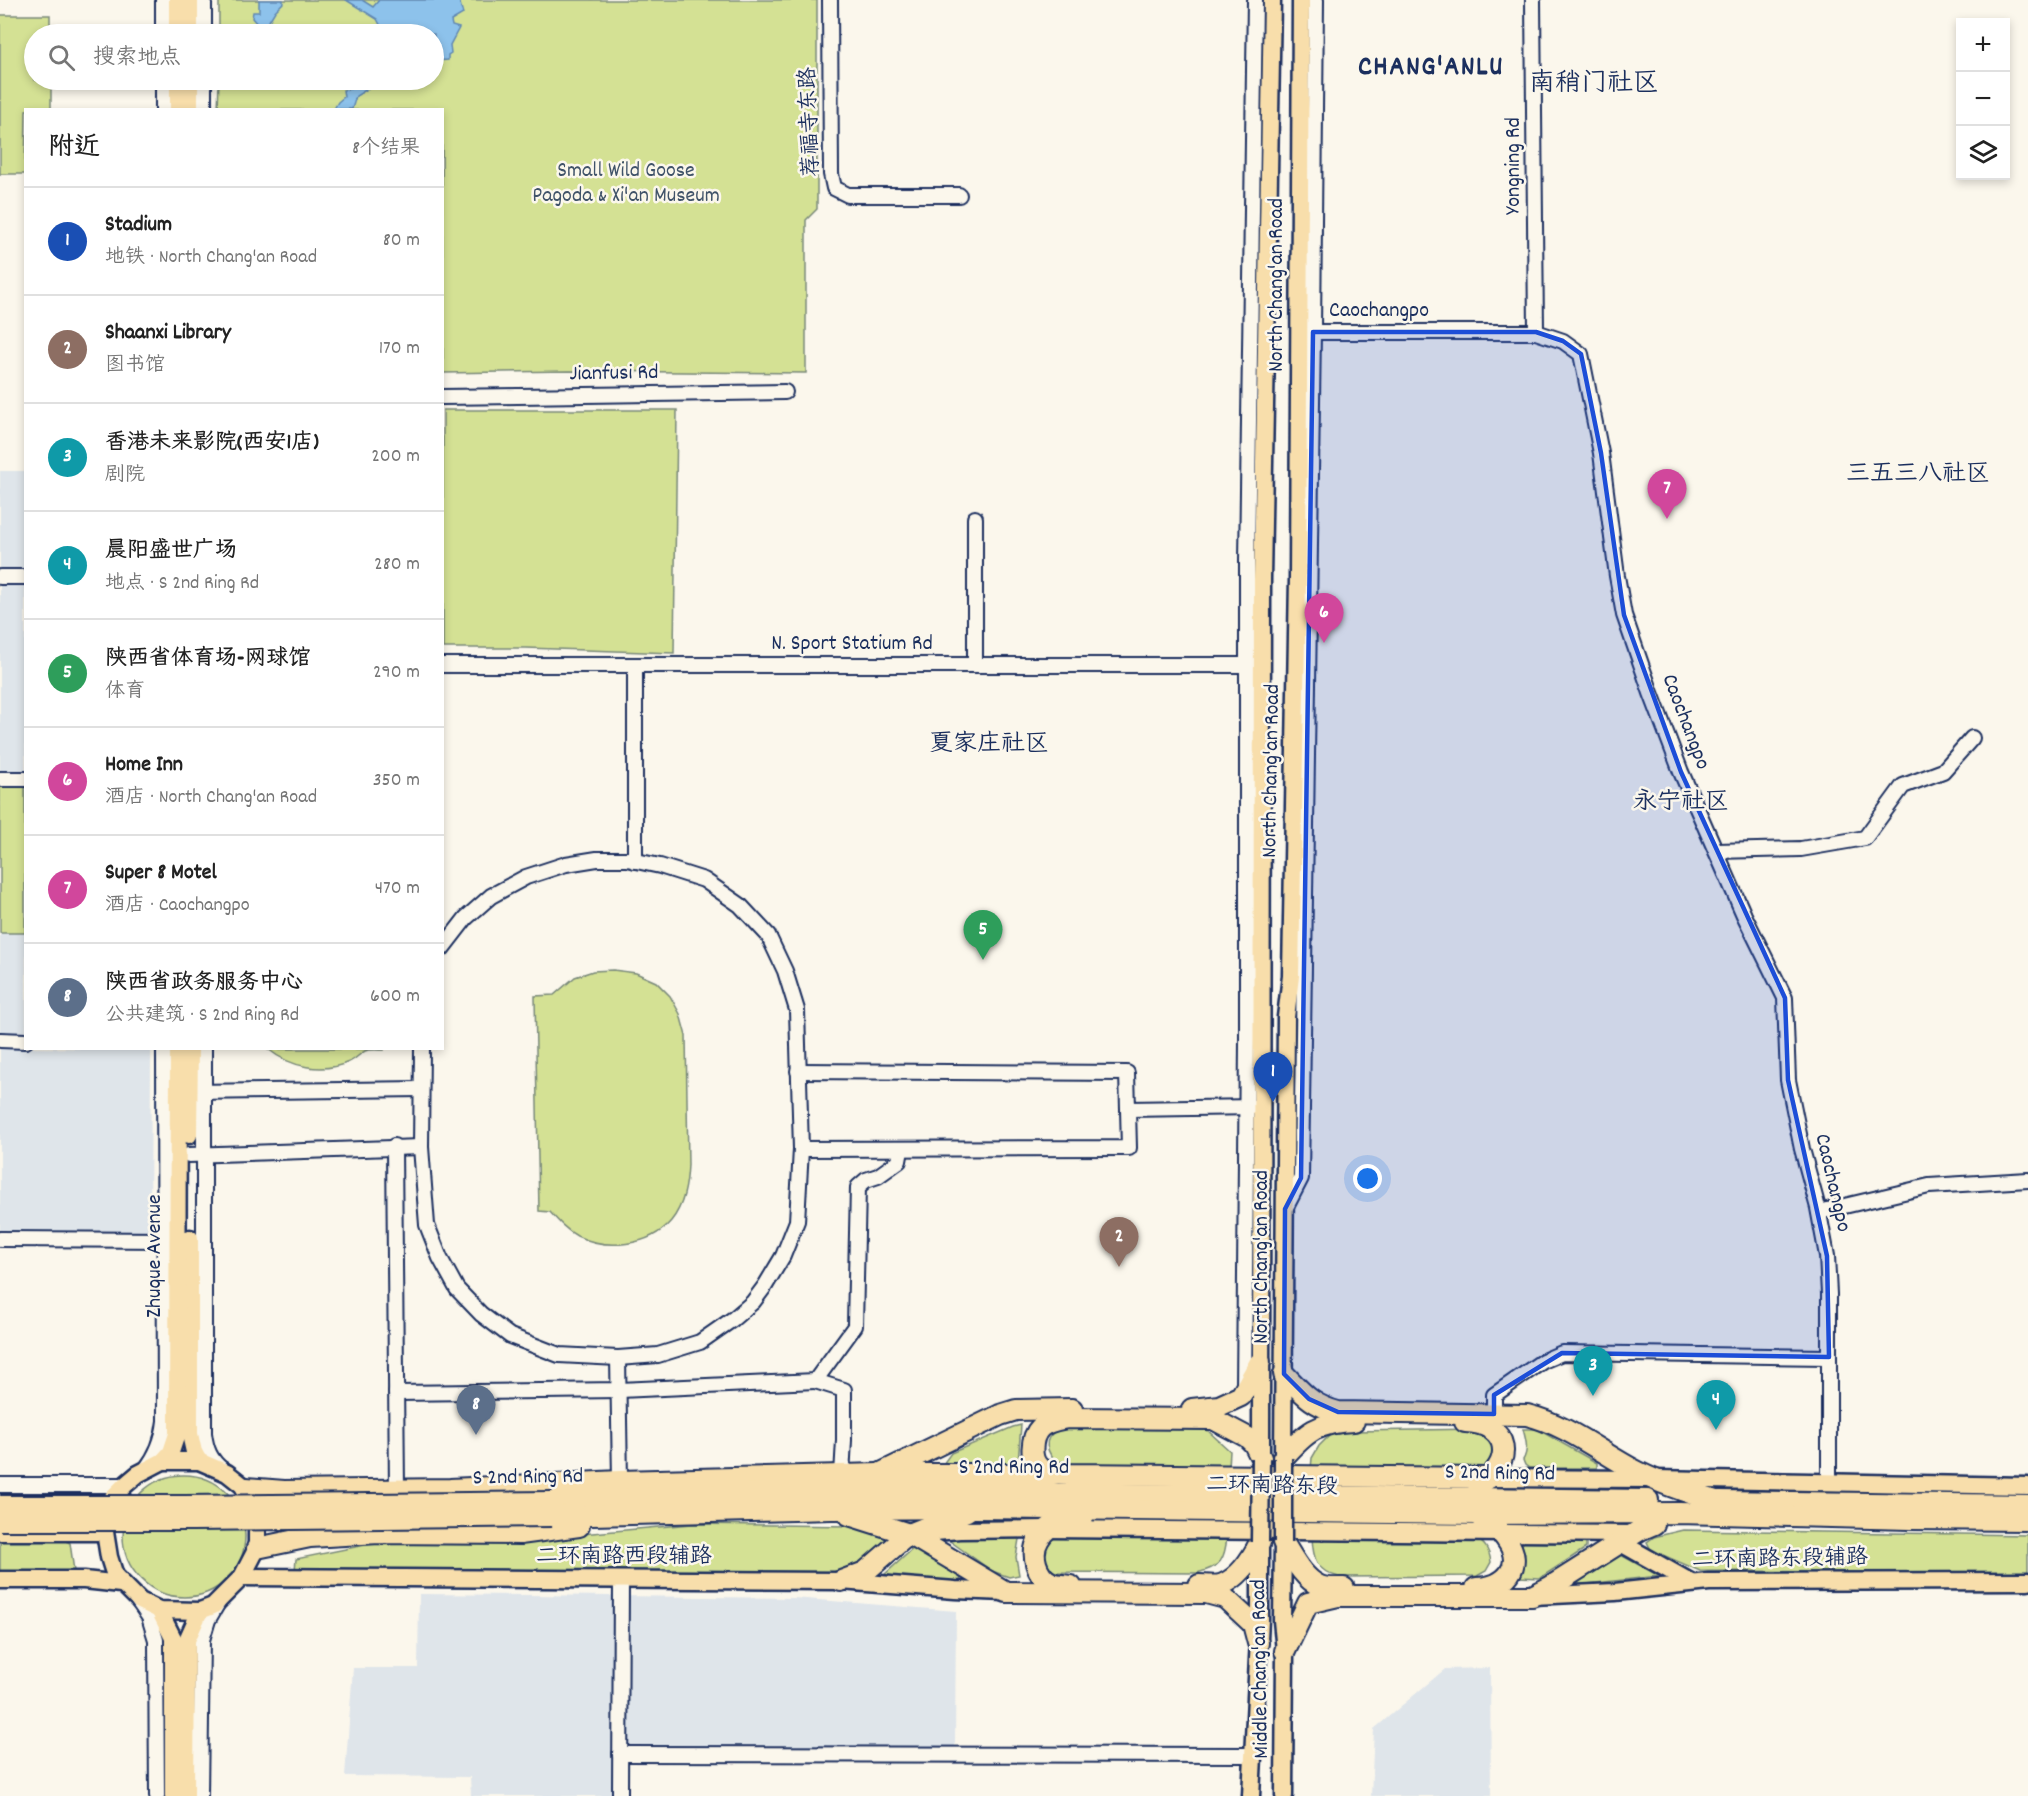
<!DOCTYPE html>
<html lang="zh">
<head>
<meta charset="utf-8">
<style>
	body { margin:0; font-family:Dekko,"LXGW WenKai TC",sans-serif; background:#f6f6f6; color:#222 }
	.controls { position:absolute; right:18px; top:18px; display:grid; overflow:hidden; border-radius:0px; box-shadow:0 3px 9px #0003 }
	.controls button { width:54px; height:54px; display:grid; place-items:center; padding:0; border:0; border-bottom:2px solid #e0e0e0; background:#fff; color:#222; font:30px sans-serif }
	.you { position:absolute; left:1368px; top:1179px; width:21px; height:21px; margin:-15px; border:4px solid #fff; border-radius:50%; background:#1a73e8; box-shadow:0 0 0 9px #1a73e833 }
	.badge { display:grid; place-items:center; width:39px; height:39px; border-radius:50%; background:#ea580c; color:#fff; font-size:20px; font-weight:700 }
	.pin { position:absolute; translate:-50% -50px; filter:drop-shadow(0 2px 3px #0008) }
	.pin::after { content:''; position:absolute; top:32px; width:21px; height:18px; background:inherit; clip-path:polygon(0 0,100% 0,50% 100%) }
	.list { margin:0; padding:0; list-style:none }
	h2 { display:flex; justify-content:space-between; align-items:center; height:78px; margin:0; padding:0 24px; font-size:26px }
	h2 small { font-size:20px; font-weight:400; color:#767676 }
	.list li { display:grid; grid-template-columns:39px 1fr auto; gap:18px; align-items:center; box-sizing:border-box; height:108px; padding:0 24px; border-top:2px solid #e0e0e0 }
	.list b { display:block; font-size:22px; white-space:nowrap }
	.list p { margin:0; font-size:20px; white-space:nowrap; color:#767676 }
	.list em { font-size:20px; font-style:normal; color:#767676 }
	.icon { flex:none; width:33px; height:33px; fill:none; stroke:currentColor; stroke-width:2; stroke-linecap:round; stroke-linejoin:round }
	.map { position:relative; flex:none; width:2028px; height:1796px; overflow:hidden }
	.search { position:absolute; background:#fff; box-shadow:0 3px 9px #0003; left:24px; top:24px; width:420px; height:66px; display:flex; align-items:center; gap:15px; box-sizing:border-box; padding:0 21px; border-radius:33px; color:#767676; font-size:22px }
	.panel { position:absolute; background:#fff; box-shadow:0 3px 9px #0003; left:24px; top:108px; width:420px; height:942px; border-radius:0px }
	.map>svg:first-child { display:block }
	.built { fill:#dfe5ea }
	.green { fill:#d4e194; stroke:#788879; stroke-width:1.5 }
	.water { fill:#8dc2eb; stroke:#5f87b3; stroke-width:1.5 }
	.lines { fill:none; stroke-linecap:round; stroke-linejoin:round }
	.minor-casing { stroke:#1b2f5e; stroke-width:18 }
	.major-casing { stroke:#1b2f5e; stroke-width:21 }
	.highway-casing { stroke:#1b2f5e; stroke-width:24 }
	.minor { stroke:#fbf7ec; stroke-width:14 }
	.major { stroke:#f8deab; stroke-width:16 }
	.highway { stroke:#f8deab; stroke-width:20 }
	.major-bridge-casing { stroke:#1b2f5e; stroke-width:21; stroke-linecap:butt }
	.highway-bridge-casing { stroke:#1b2f5e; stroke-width:24; stroke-linecap:butt }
	.major-bridge { stroke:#f8deab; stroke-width:16 }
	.highway-bridge { stroke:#f8deab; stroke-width:20 }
	.marked { fill:#1d4ed8; fill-opacity:0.2; stroke:#1d4ed8; stroke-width:4.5; stroke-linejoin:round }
	.labels { text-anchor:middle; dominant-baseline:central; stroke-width:5; stroke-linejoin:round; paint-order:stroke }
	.street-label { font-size:22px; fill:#1b2f5e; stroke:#fbf7ec }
	.park-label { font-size:22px; fill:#405369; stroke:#fbf7ec }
	.neighbourhood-label { font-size:24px; fill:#1b2f5e; stroke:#fbf7ec }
	.quarter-label { font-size:26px; fill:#1b2f5e; stroke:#fbf7ec }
	.district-label { font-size:28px; font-weight:bold; letter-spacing:1.5px; fill:#1b2f5e; stroke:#fbf7ec }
</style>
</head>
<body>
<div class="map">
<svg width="2028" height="1796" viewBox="0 0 2028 1796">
	<rect width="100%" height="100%" fill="#fbf7ec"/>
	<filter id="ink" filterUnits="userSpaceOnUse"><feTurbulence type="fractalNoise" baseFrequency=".0167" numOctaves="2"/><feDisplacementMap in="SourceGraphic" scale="12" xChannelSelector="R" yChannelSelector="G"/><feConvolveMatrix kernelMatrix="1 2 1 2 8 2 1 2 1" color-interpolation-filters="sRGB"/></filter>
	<g filter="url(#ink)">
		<!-- built -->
		<g class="built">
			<rect x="0" y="471" width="25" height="103"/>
			<path d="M0,583H25L26,1048L151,1049L150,1235L0,1233Z"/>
			<path d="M419,1594L794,1598L956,1611L955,1747L614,1748L615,1796H471L470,1777L345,1776L353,1668H418Z"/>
			<path d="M1490,1668L1491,1796H1371L1374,1729L1445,1669Z"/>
		</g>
		<!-- green -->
		<g class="green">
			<path d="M219,0H817V209L806,220V373L569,371L443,373L442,110H218L219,80H434V34H219Z"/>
			<path d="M0,15H50V34H34V80H51V109L26,110L25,174H0Z"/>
			<path d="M443,410H677L674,653L526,648H443Z"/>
			<path d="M25,786V933H0V787Z"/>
			<path d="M613,970L636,973L656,982L670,996L680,1014L686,1036L688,1165C687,1185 684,1205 671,1221C649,1247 606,1250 577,1236C566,1230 558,1221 550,1212L539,1211L535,996L554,995L575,977L593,971Z"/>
			<path d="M268,1049H384V1050C378,1050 370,1049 365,1051C359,1054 355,1060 349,1062C322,1074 290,1067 268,1049Z"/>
			<path d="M1021,1425L1018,1463L943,1464L951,1453L1013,1427Z"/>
			<path d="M1071,1425L1207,1430L1230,1451L1229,1467L1060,1465C1051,1458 1041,1444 1052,1434C1056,1430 1065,1428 1071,1425Z"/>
			<path d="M1479,1429L1497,1448L1488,1470L1311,1469L1312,1458L1319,1446L1330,1435L1355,1431Z"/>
			<path d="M1523,1429H1537L1597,1463V1468H1529L1525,1465L1523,1460C1529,1450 1526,1440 1523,1429Z"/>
			<circle cx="184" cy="1536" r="61"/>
			<path d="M692,1524L851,1526L898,1538L847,1572H511L295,1570L296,1559L380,1542L504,1541Z"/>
			<path d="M1683,1530L2028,1535V1573L1700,1571L1651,1550L1647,1542L1654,1537Z"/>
			<path d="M1059,1534L1227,1536C1225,1560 1221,1567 1197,1573L1054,1572C1038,1557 1040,1544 1059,1534Z"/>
			<path d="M0,1535L54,1536L70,1543L74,1571H0Z"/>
			<path d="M951,1535H1015L1019,1539L1016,1557L1019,1575L1009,1577L992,1571L947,1539Z"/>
			<path d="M1312,1537H1473C1485,1543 1489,1549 1491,1562L1486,1571L1477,1576L1339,1577C1316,1571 1313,1559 1312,1537Z"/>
			<path d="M1520,1540H1586V1548L1540,1578L1520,1577L1525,1554Z"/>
			<path d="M916,1546L960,1574L961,1584L884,1575Z"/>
			<path d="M1621,1555L1659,1576L1568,1586Z"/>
		</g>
		<!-- water -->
		<g class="water">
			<path d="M259,0H283V3L275,11L263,31L252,18L253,12H259Z"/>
			<path d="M346,0H362L373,7L379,0H459L463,14L451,21L452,26L459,28L450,45L451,53L448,55V60L434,61V69V34H385L377,19Z"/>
			<path d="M372,80H387L377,83L356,96L352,109H334L338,102L344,97L343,90L359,87Z"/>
		</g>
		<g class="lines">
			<defs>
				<g id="minor">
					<path d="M163,0V34"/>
					<path d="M204,0V34"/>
					<path d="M830,0L831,174L834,188L848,195H959"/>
					<path d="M1533,0L1536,332"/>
					<path d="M163,80V110"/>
					<path d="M204,80V110"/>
					<path d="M1299,332H1536L1563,341L1581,354L1601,453L1617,576L1624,615L1651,693L1681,772L1744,915L1785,998L1788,1080L1802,1149L1818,1208L1827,1256L1829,1294V1483"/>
					<path d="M442,397L785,392"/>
					<path d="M975,518V664"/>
					<path d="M0,577H26"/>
					<path d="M442,665H1256"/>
					<path d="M635,665V861"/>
					<path d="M0,779H26"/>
					<path d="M1716,851L1801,849L1865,838L1903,786L1943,771L1972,738"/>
					<path d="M0,1040L26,1041"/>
					<path d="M204,1048V1433C206,1449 210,1460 223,1470"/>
					<path d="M422,1048L421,1147L427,1225L440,1258L457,1289L481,1314L510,1336L559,1355L618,1358L658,1355L700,1342L733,1319L753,1302L765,1286L783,1256L797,1221L801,1149L797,1010L785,971L768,935L740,905L704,880L660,866L627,859H597L566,864L526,877L491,896L466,918L442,949"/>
					<path d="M798,1071L1127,1073L1128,1109L1256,1107"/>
					<path d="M195,1092L421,1089"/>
					<path d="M394,1146L397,1490"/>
					<path d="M801,1149L1129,1148L1128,1109"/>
					<path d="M189,1155L421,1147"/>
					<path d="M1285,1209L1301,1178L1313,332L1316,0"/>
					<path d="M1819,1212L1929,1186L2028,1180"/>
					<path d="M0,1239L173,1240"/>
					<path d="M618,1358L620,1481"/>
					<path d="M815,1381L844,1390V1440L842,1475"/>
					<path d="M1244,1390L1247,1041V561L1255,0"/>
					<path d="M396,1393L620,1390L815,1381L855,1326L858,1187L866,1180L878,1176L899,1161L901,1150"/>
					<path d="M1494,1414V1395L1543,1361L1562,1353L1829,1357"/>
					<path d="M145,1470C157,1455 163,1440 165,1421L164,1048"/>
					<path d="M0,1485H125"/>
					<path d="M136,1598L149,1617L156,1640L157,1796"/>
					<path d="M620,1754L1253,1755"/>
					<path d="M200,1796L202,1640L208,1620L219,1601"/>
					<path d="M620,1796L621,1580"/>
				</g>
				<g id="major">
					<path d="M177,0V34"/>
					<path d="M190,0V34"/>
					<path d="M178,80V110"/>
					<path d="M190,80V110"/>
					<path d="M189,1135L190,1048"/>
					<path d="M190,1238V1434L194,1452L199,1461"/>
					<path d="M1261,1458L1262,579L1272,0"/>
					<path d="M1283,1458L1286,1017L1291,976L1298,578L1301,0"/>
					<path d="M163,1461H199L227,1473L246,1488L257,1511V1548L242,1577L213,1606L200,1611L159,1610L140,1601L115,1576L109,1557L105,1532L107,1512L113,1497L125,1485L138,1474Z"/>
					<path d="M163,1461L171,1452L177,1434L178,1048"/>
					<path d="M1489,1478L1654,1479L2028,1486"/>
					<path d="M0,1532H105"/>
					<path d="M922,1533L960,1530L1048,1529L1634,1534"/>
					<path d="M1612,1538L1692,1583"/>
					<path d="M1283,1542L1282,1620L1285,1651L1284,1796"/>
					<path d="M242,1577L841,1581L955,1590L1006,1592"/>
					<path d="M0,1580H84L121,1584"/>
					<path d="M1533,1596L1615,1592L1709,1582L2028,1581"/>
					<path d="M159,1610L173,1638V1796"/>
					<path d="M186,1796L187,1640L200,1611"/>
					<path d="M1251,1796L1260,1619V1542"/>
				</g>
				<g id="highway">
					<path d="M1284,1374C1303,1393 1311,1405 1338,1412L1527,1415C1568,1425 1601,1453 1638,1472C1664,1485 1689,1493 1716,1501"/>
					<path d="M1192,1409L1219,1406L1241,1396L1260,1362"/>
					<path d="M1465,1422C1510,1423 1516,1464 1478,1485"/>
					<path d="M1261,1458L1254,1444L1247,1437L1213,1419L1067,1418C1058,1420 1047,1421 1040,1428C1031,1437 1029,1460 1040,1468C1048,1473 1060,1473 1069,1474L1489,1478"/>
					<path d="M1283,1458C1306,1432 1318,1422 1354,1421"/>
					<path d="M879,1474L1000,1415L1016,1410L1072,1409"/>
					<path d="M901,1474H1054"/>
					<path d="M246,1488L284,1491L450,1489L620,1481L879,1474L923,1487"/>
					<path d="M1719,1501L2028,1505"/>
					<path d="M553,1502L727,1494L940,1492L1648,1500"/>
					<path d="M849,1515L909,1534L1006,1592L1206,1593L1225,1598L1253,1624L1258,1643"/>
					<path d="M552,1516L832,1509L975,1508L1477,1514L1679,1513L1911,1519L2028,1520"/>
					<path d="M1283,1542C1292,1556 1303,1579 1320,1586C1327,1589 1337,1588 1344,1588"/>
					<path d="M257,1548L310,1537L379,1533L520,1534L579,1526"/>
					<path d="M841,1581L865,1572L909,1534L967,1511"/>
					<path d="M1199,1585C1206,1585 1217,1587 1223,1584C1240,1577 1252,1558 1260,1542"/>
					<path d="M1071,1586C1065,1585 1057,1585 1052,1583C1036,1576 1030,1553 1039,1539C1048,1523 1068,1518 1084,1515"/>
					<path d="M1476,1588C1505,1588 1526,1566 1506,1539C1499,1528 1488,1522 1477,1514"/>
					<path d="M1285,1651L1308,1603L1338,1596H1532L1550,1587L1640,1530L1654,1524"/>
				</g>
			</defs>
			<!-- minor casing -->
			<use href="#minor" class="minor-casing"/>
			<!-- major casing -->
			<use href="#major" class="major-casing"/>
			<!-- highway casing -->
			<use href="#highway" class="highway-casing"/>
			<!-- minor -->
			<use href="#minor" class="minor"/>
			<!-- major -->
			<use href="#major" class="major"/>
			<!-- highway -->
			<use href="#highway" class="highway"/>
			<defs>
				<g id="major-bridge">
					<path d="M1260,1542L1261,1458"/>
					<path d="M1283,1542V1458"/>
				</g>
				<g id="highway-bridge">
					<path d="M0,1506H184L553,1502"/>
					<path d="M0,1520H192L552,1516"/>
				</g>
			</defs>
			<!-- major-bridge casing -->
			<use href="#major-bridge" class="major-bridge-casing"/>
			<!-- highway-bridge casing -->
			<use href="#highway-bridge" class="highway-bridge-casing"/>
			<!-- major-bridge -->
			<use href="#major-bridge" class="major-bridge"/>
			<!-- highway-bridge -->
			<use href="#highway-bridge" class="highway-bridge"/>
		</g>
	</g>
	<!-- marked area -->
	<path class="marked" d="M1313,332H1536L1563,341L1581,354L1601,453L1624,615L1681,772L1785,998L1788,1080L1827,1256L1829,1357L1562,1353L1494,1395V1414L1338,1412L1309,1399L1284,1374L1285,1209L1301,1178Z"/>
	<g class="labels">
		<!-- street labels -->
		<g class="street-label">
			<text transform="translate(811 122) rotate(-92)">荐福寺东路</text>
			<text transform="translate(1514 166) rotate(-90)">Yongning Rd</text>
			<text transform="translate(1277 285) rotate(-90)">North Chang'an Road</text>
			<text x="1379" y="311">Caochangpo</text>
			<text transform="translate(614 374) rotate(-1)">Jianfusi Rd</text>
			<text x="852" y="644">N. Sport Statium Rd</text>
			<text transform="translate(1685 722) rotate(69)">Caochangpo</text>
			<text transform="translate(1272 771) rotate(-89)">North Chang'an Road</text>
			<text transform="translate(1832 1183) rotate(77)">Caochangpo</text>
			<text transform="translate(155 1256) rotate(-90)">Zhuque Avenue</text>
			<text transform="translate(1262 1257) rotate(-90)">North Chang'an Road</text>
			<text x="1014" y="1468">S 2nd Ring Rd</text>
			<text transform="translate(1500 1474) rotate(1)">S 2nd Ring Rd</text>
			<text transform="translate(528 1478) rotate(-1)">S 2nd Ring Rd</text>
			<text transform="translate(1272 1487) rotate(1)">二环南路东段</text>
			<text x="624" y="1557">二环南路西段辅路</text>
			<text transform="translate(1780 1560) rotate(-1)">二环南路东段辅路</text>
			<text transform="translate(1261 1669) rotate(-91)">Middle Chang'an Road</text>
		</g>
		<!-- park labels -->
		<g class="park-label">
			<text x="626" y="171">Small Wild Goose<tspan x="626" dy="25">Pagoda &amp; Xi'an Museum</tspan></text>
		</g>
		<!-- neighbourhood labels -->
		<g class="neighbourhood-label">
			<text x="1918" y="475">三五三八社区</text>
			<text x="989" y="745">夏家庄社区</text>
			<text x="1681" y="803">永宁社区</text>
		</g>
		<!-- quarter labels -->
		<g class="quarter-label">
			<text x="1594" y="84">南稍门社区</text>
		</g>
		<!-- district labels -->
		<g class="district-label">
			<text x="1431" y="69">CHANG'ANLU</text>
		</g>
	</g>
</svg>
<div class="controls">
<button>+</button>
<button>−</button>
<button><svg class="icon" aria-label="layers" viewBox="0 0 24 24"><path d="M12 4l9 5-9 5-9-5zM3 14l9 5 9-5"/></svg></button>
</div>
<div class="you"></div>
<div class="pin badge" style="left:1273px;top:1102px;background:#1a4fb4">1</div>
<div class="pin badge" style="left:1119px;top:1267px;background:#8d6e63">2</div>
<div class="pin badge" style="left:1593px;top:1396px;background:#0f9aa8">3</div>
<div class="pin badge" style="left:1716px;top:1430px;background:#0f9aa8">4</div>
<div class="pin badge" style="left:983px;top:960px;background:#2e9e5b">5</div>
<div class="pin badge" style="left:1324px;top:643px;background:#d1479c">6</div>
<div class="pin badge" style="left:1667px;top:519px;background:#d1479c">7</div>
<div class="pin badge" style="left:476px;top:1435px;background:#5c6f8a">8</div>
<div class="search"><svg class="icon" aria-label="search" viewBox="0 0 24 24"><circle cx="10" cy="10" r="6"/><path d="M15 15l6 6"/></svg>搜索地点</div>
<section class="panel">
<h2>附近<small>8个结果</small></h2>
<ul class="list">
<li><span class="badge" style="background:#1a4fb4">1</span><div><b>Stadium</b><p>地铁 · North Chang'an Road</p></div><em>80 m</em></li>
<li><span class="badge" style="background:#8d6e63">2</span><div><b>Shaanxi Library</b><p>图书馆</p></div><em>170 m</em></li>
<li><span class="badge" style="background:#0f9aa8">3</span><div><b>香港未来影院(西安1店)</b><p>剧院</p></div><em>200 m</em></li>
<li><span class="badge" style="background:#0f9aa8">4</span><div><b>晨阳盛世广场</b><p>地点 · S 2nd Ring Rd</p></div><em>280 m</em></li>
<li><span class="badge" style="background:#2e9e5b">5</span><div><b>陕西省体育场-网球馆</b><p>体育</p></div><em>290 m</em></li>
<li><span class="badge" style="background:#d1479c">6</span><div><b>Home Inn</b><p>酒店 · North Chang'an Road</p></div><em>350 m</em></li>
<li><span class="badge" style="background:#d1479c">7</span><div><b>Super 8 Motel</b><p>酒店 · Caochangpo</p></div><em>470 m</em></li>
<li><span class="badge" style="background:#5c6f8a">8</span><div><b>陕西省政务服务中心</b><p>公共建筑 · S 2nd Ring Rd</p></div><em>600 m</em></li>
</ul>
</section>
</div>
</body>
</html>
